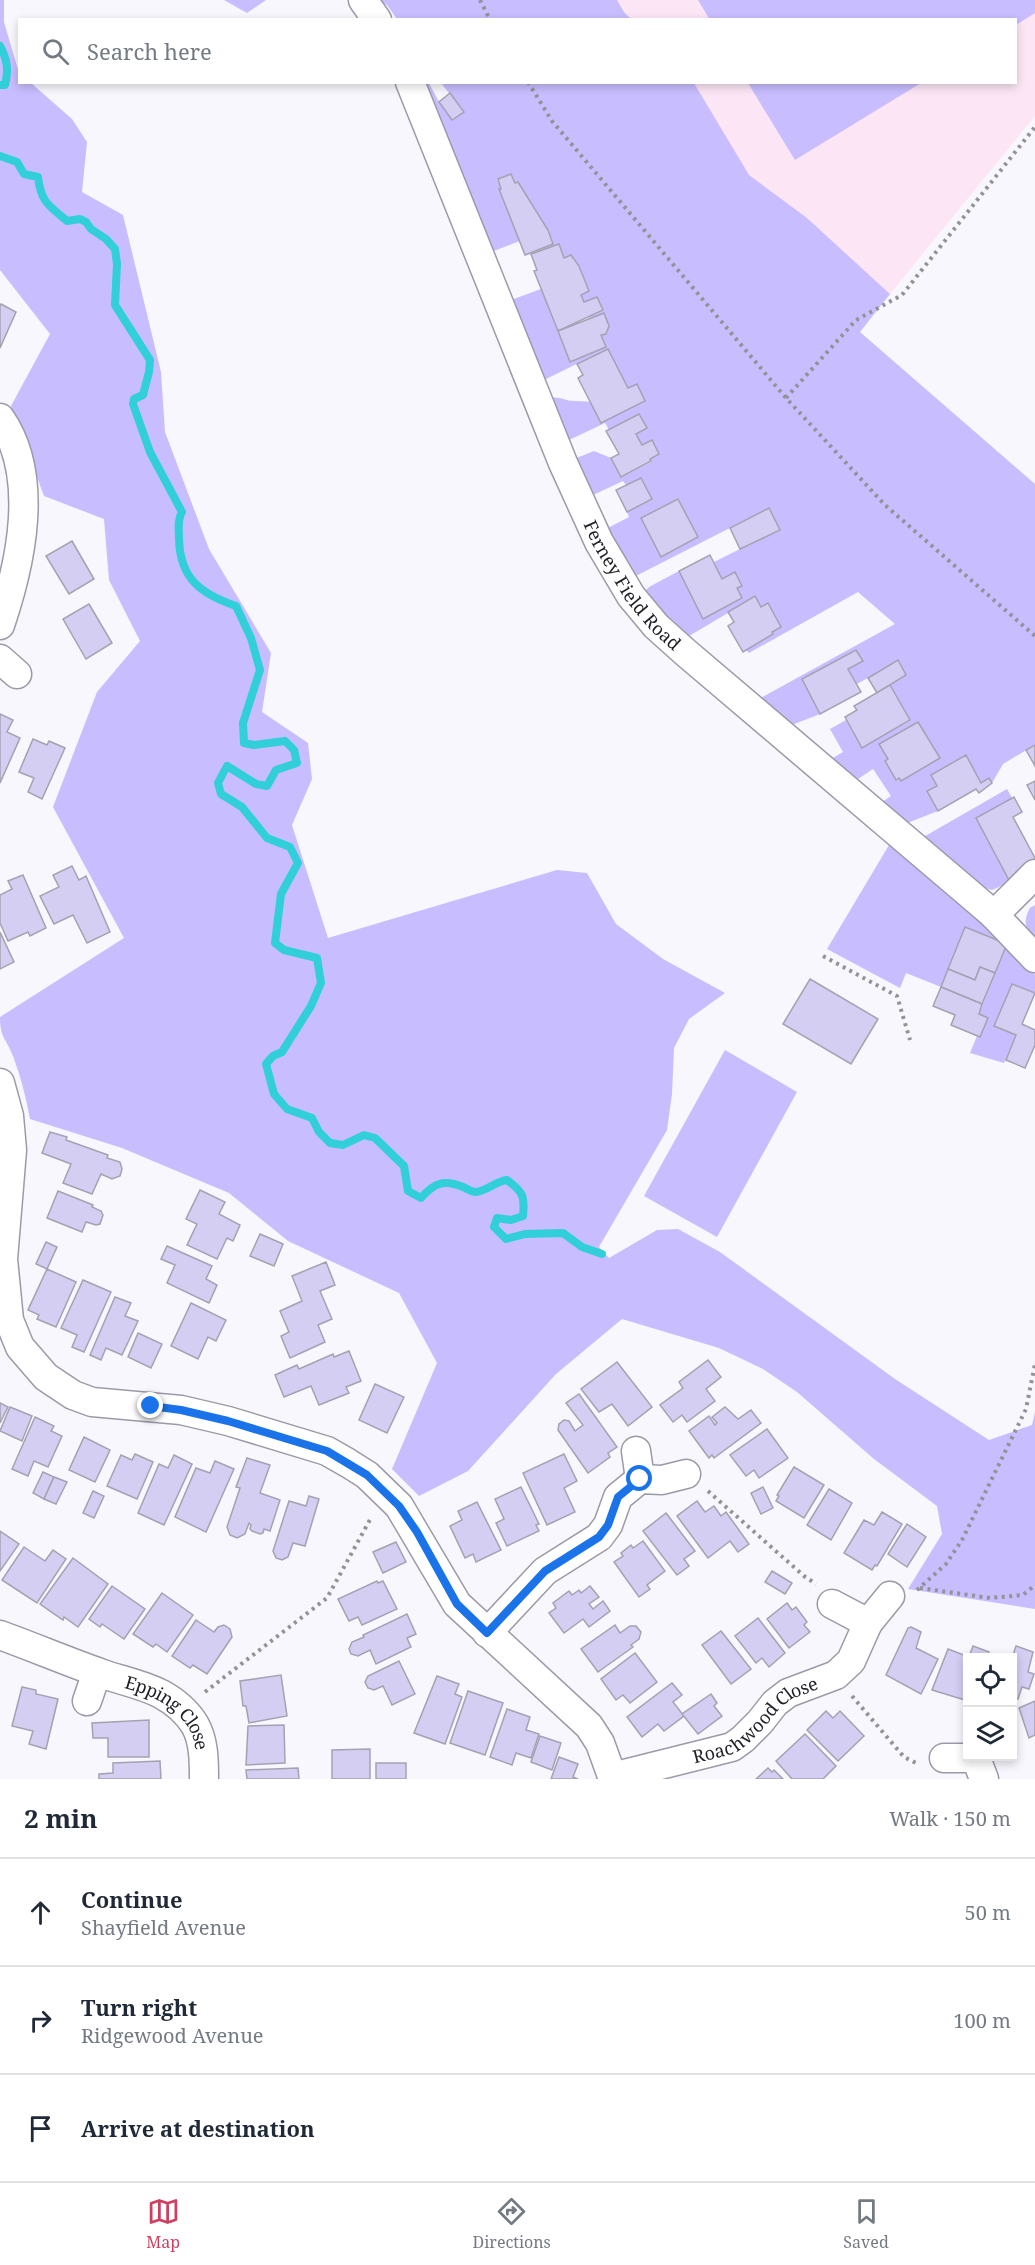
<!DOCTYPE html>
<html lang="en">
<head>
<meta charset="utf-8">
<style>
	body { margin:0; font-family:"Noto Serif",serif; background:#f2f2f3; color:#1f2937 }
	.controls { position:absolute; right:18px; bottom:18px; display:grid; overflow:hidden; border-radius:0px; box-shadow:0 3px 9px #0003 }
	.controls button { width:54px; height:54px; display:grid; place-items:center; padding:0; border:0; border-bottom:2px solid #e0e1e3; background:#fff; color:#1f2937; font:30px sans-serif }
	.stop { position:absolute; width:18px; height:18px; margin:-14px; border:4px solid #1a73e8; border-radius:50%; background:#fff }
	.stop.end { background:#1a73e8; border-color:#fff; box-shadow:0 2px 6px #0008 }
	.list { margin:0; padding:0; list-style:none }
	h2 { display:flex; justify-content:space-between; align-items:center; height:78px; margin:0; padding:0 24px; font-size:26px }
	h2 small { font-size:20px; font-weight:400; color:#747a83 }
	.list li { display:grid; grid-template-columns:39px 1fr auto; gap:18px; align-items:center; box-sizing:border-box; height:108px; padding:0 24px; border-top:2px solid #e0e1e3 }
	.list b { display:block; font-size:22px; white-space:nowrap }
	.list p { margin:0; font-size:20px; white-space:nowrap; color:#747a83 }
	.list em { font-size:20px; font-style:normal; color:#747a83 }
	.icon { flex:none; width:33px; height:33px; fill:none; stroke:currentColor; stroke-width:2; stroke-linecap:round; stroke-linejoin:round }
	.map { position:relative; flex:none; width:1035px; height:1779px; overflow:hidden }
	.search { position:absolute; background:#fff; box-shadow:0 3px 9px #0003; left:18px; right:18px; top:18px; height:66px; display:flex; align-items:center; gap:15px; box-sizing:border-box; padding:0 21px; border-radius:0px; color:#747a83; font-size:22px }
	.sheet { height:402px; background:#fff }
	nav { display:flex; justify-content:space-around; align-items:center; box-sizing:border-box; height:84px; border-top:2px solid #e0e1e3; background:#fff; font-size:16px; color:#747a83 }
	nav a { display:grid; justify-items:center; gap:3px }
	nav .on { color:#ce3e5f }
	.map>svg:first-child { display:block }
	.education { fill:#fce6f5 }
	.green { fill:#c8bdfe; fill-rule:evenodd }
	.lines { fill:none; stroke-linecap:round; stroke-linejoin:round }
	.stream { stroke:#30cfd9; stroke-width:8 }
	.building { fill:#d3cef2; stroke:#a4a2b2; stroke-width:1.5 }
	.minor-casing { stroke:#9c9aa9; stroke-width:31 }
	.path { stroke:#929298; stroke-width:4; stroke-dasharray:3 4.5; stroke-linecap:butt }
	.minor { stroke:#fff; stroke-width:28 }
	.route { stroke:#1a73e8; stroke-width:8 }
	.labels { text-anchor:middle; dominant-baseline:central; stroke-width:4.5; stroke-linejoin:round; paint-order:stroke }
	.street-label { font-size:18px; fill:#1f1f25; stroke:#fff }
</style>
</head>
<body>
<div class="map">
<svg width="1035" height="1779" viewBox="0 0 1035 1779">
	<rect width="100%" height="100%" fill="#f7f7fd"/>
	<!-- education -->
	<path class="education" d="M617,0H1035V116L890,294L807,218L749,176L694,83L1016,82V20L631,19L624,13Z"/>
	<!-- green -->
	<g class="green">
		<path d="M0,0H4V22L19,73L20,82L31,83L72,119L87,142L82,192L123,215L161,372L165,432L209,549L271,653L262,712L308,743L312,779L292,825L328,938L557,870L587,873L616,924L663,959L725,993L689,1019L674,1048L672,1094L667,1130L599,1247L609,1258L657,1230L678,1229L720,1252L895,1379L989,1440L1032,1425L1035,1412V1609L908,1589L942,1534L937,1506L874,1459L797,1392L763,1369L719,1348L622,1319L556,1374L468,1471L419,1496L392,1469L437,1363L399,1293L288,1241L229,1193L122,1148L30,1119C26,1098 21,1077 13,1056C6,1038 0,1038 0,1017L124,938L53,807L97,692L140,641L109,580L104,519L44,496L11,406L50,334L0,270Z"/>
		<path d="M224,0H266L247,13Z"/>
		<path d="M374,0H617L624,12L631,19H397L387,5Z"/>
		<path d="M698,0H1035V13L1016,25V20H710Z"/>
		<path d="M421,83H429L439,102L452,120L464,112L441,83H694L749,175L807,218L890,294L860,332L1035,484V745L1003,764L992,783L989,778L981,783L966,756L937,786L927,791L938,811L902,825L879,804L891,796L873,769L852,783L826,762L843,752L830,729L846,720L862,748L910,721L890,685L906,675L898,661L857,684L848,669L862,661L856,650L802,679L820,714L784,728L755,701L895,624L858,592L749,653L746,650L773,634L772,632L781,627L768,604L761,607L755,597L684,639L643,593L649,587L679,571L703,619L742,598L737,588L742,585L735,572L722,579L714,562L780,529L769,508L632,578L606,529L629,517L627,512L652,499L641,478L626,485L623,481L591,496L574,459L594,451L611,458L622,477L651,462L650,459L659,454L652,440L642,445L636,434L647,428L639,414L609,430L605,423L567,441L551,398C559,396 565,401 574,401C594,402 625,403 645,400L637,384L628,388L607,349L544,380L511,300L541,289L570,362L606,347L601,335L606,334L609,326L604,314L589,318L588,316L603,309L597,297L584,302L581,295L589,290L579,266L571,255L564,258L559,244L526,256L553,244L548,230L510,174L498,180L501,189L499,190L520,241L491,252ZM678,499L698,537L661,557L642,518ZM918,722L940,758L901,781L899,778L896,780L885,762L888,759L880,744Z"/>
		<path d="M748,83H921L795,160Z"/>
		<path d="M1007,789L1012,798L976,818L1010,882L992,890L974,885L920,839Z"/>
		<path d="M889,845L1007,944L1035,975V993L1012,984L994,1026L1016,1035L1004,1063L970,1053L977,1036L980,1037L987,1018L979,1014L1006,944L965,927L941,987L906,973L900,988L827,949Z"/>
		<path d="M1035,905V944C1026,932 1022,922 1030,908Z"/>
		<path d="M725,1050L797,1092L717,1237L644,1196Z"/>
	</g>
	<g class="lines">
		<!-- stream -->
		<g class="stream">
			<path d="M0,46C7,59 9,70 5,85H0"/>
			<path d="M0,156L17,162L24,174L38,177C41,202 48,205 67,221L80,219L86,222L91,229L106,239L115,249L117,264L115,305L150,360L149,372L143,395L134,399L133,404L150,452L182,512C177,520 179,530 179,539C180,579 201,594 236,606L251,638L260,670L243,723L244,743L254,745L285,741L294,750L297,763L276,770L267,786L256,784L227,766L218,783L221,794L242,807L267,838L290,847L298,863L281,894L275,943L284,950L317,958L321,983L311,1006L282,1052L273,1056L266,1064L274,1094L287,1109L312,1118L319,1132L330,1143L343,1145L364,1135L375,1138L404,1166L408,1191L421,1198C434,1183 444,1179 463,1187C468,1189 471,1192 476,1192C487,1191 496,1181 507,1180C523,1192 525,1196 523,1216L511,1220L497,1218L494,1227L506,1239L525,1234L563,1233L582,1247L602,1254"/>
		</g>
	</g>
	<!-- building -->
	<g class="building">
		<path d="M450,93L464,112L452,120L439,102Z"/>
		<path d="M511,174L515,183L518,182L548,230L553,244L525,255L499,189H501L498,179Z"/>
		<path d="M559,244L564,258L571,255L579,266L589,291L581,295L584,302L597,297L603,310L558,331L534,271L537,270L531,254Z"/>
		<path d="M1,304L16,312L0,348V306Z"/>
		<path d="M604,313L609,326L606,334L601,335L606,347L570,362L558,331Z"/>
		<path d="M608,349L628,388L637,384L645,401L601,423L578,378L583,375L577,364Z"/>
		<path d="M639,414L647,428L636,434L642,445L652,440L659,454L650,459L651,461L621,477L611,458L619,454L606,431Z"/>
		<path d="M641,478L652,499L627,512L616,490Z"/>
		<path d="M678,499L698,537L661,557L641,518Z"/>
		<path d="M769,508L780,530L740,549L730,528Z"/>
		<path d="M72,541L94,579L69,594L46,556Z"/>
		<path d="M710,555L722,579L735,572L742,586L737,588L742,598L703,619L679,571Z"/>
		<path d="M755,596L761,607L768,603L781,627L772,632L773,634L743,652L728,626L734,622L728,612Z"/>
		<path d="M89,604L112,643L86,659L63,619Z"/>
		<path d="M856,650L863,661L848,669L861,692L820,714L802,679Z"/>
		<path d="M898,660L906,675L877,693L868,678Z"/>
		<path d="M890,685L910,720L862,748L845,717L857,710L854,706Z"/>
		<path d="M0,714L13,720L7,732L20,738L0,783Z"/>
		<path d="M918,722L940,758L901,781L899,778L896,780L885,761L888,759L879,744Z"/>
		<path d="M33,739L47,745L49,741L65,748L42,799L28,792L34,778L19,772Z"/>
		<path d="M1035,745V766L1026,750Z"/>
		<path d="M966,755L981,783L989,778L992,783L979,793L976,789L938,811L927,791L937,786L931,775Z"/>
		<path d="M1035,781V800L1027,785Z"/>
		<path d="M1014,797L1022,812L1013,817L1035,858V862L1010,882L976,818Z"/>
		<path d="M72,866L79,880L86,876L110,932L87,943L73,915L54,924L40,896L59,887L53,875Z"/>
		<path d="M23,875L46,928L30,936L28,932L8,941L0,923V895L12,889L8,881Z"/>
		<path d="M965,927L1007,944L995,973L980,967L975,980L948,969Z"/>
		<path d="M0,932L14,962L0,969Z"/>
		<path d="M980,967L995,973L982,1004L941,987L948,969L975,980Z"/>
		<path d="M810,979L878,1019L851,1064L783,1024Z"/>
		<path d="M1012,984L1035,993L1022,1024L1035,1030V1045L1025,1068L1006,1060L1016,1035L994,1026Z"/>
		<path d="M941,987L982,1004L979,1014L988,1018L980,1037L951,1025L955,1015L933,1006Z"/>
		<path d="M50,1132L67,1137L66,1140L108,1155L107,1158L120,1162L122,1169L120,1176L112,1179L101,1174L92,1194L63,1183L71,1164L42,1153Z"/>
		<path d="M200,1190L225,1202L219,1214L240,1225L233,1241L227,1238L217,1259L187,1245L197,1224L186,1219Z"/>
		<path d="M58,1191L93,1205L92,1207L101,1211L103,1215L100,1224L96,1225L86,1222L82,1232L47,1218Z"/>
		<path d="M260,1234L283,1244L274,1266L250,1256Z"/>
		<path d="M46,1242L57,1247L47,1269L36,1264Z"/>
		<path d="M167,1246L212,1266L206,1279L217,1285L209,1303L167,1283L175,1265L161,1259Z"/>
		<path d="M326,1262L335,1285L320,1291L332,1319L318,1325L325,1342L290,1358L281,1336L289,1332L280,1311L302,1301L292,1276Z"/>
		<path d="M47,1269L76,1282L56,1327L37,1319L39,1315L28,1310Z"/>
		<path d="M83,1280L111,1292L84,1352L72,1347L77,1335L61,1328Z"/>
		<path d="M115,1297L131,1303L125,1316L138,1321L122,1355L106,1348L101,1360L90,1355Z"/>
		<path d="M191,1303L226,1320L216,1341L208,1337L198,1359L171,1346Z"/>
		<path d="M138,1333L162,1344L151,1368L128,1357Z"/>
		<path d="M349,1351L361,1381L346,1387L349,1393L319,1405L311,1386L284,1397L275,1375L297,1365L299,1369L333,1354L334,1357Z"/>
		<path d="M708,1360L721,1377L706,1389L715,1401L687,1422L682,1415L673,1422L660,1405L683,1388L679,1382Z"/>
		<path d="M617,1362L652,1407L628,1426L612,1404L599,1412L581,1389Z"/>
		<path d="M375,1384L404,1397L387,1433L359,1420Z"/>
		<path d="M579,1394L617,1447L608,1453L610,1457L588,1473L558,1430L559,1424L564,1420L569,1421L575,1431L583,1425L566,1403Z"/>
		<path d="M0,1403L8,1407L0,1423Z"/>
		<path d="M10,1407L32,1416L22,1441L0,1431Z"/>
		<path d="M725,1407L738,1419L751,1410L761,1423L714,1458L712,1455L709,1458L689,1431L709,1416L715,1425L717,1423L712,1417Z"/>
		<path d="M35,1417L54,1426L51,1431L62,1436L48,1467L34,1461L28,1476L12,1469Z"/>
		<path d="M767,1429L788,1458L759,1478L754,1470L746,1476L730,1455Z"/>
		<path d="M84,1437L110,1450L95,1482L69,1470Z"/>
		<path d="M135,1454L153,1462L137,1499L107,1486L121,1455L132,1460Z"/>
		<path d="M564,1454L577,1481L564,1488L575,1512L547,1525L523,1473Z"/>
		<path d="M174,1455L192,1464L164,1525L138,1513L159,1464L168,1468Z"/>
		<path d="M247,1458L270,1465L260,1493L280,1500L270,1531L264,1529L263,1533L260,1534L252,1531L250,1529L251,1525L249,1523L245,1534L237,1538L230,1535L227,1527L240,1488L236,1487Z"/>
		<path d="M215,1461L234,1469L206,1532L175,1517L196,1468L210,1473Z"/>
		<path d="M794,1467L824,1485L804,1518L776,1501L779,1496L777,1495Z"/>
		<path d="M43,1472L54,1477L44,1499L33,1493Z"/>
		<path d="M54,1477L67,1482L56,1504L44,1499Z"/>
		<path d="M521,1487L539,1524L536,1525L539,1531L507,1546L496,1523L504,1519L495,1499Z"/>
		<path d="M763,1487L773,1508L761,1514L751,1493Z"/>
		<path d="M829,1489L852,1503L831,1540L807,1525Z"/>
		<path d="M93,1491L104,1496L94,1518L83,1513Z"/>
		<path d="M309,1496L319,1499L305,1546L293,1543L288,1557L282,1560L276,1558L273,1551L289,1501L306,1506Z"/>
		<path d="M697,1501L705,1512L714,1506L721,1516L726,1512L749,1544L738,1552L730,1541L708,1558L677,1516Z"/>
		<path d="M477,1502L501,1550L476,1562L473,1554L465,1558L450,1526L462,1520L458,1511Z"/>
		<path d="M882,1512L902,1524L877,1566L875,1565L872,1570L844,1553L864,1520L874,1525Z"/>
		<path d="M666,1513L695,1551L684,1559L689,1566L677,1575L643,1531Z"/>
		<path d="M907,1524L926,1537L907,1567L888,1554Z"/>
		<path d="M0,1531L19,1544L0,1571Z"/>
		<path d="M643,1541L665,1571L647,1585L650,1589L639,1597L614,1562L623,1556L621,1553L631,1545L633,1548Z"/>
		<path d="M396,1542L406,1562L383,1573L373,1552Z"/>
		<path d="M24,1547L45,1561L53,1550L66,1559L37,1603L2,1580Z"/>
		<path d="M73,1558L108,1584L78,1627L64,1617L63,1620L40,1604Z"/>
		<path d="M772,1571L792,1583L785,1594L765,1582Z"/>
		<path d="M377,1581L378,1583L383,1581L397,1609L362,1625L358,1617L349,1621L338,1599Z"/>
		<path d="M112,1586L145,1609L124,1639L102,1624L100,1627L89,1619Z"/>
		<path d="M590,1586L599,1597L589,1604L593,1609L603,1601L610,1611L589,1627L583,1619L564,1633L549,1613L556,1608L553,1603L569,1591L572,1595L579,1590L581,1593Z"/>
		<path d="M162,1593L193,1615L167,1652L156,1644L153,1647L133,1634Z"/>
		<path d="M787,1603L792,1610L796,1607L807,1622L804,1625L810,1632L789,1648L767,1619Z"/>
		<path d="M407,1614L416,1634L407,1638L411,1647L376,1664L370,1650L358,1656L351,1654L349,1649L352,1642L364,1637L363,1635Z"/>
		<path d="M758,1618L785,1653L769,1667L762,1658L756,1663L735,1636Z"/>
		<path d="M196,1620L214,1632L218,1627L224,1625L230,1629L232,1637L207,1674L193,1665L190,1668L172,1656Z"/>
		<path d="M615,1625L620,1633L630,1626H636L641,1632L639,1639L631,1645L633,1647L598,1672L581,1649Z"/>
		<path d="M911,1627L921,1632L916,1648L938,1659L921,1694L886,1675L908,1628Z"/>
		<path d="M721,1631L751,1669L731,1684L702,1645Z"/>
		<path d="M973,1646L989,1652L987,1658H968V1701L932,1690L948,1649L969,1657Z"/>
		<path d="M1016,1646L1033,1652L1028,1672L1034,1674L1029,1689L1022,1687L1018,1699L1012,1697V1658Z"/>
		<path d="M635,1653L657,1682L630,1703L623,1695L616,1700L601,1679Z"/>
		<path d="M399,1661L415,1694L392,1705L383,1686L374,1690L368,1688L365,1682L368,1676Z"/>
		<path d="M281,1675L287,1716L249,1723L246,1706H243L240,1681Z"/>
		<path d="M437,1676L459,1684L455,1694L462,1697L445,1744L414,1733Z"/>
		<path d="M672,1683L682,1695L673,1702L684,1716L664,1731L658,1724L642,1737L627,1717Z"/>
		<path d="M22,1687L36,1690V1694L58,1699L46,1749L29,1744L33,1731L12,1726Z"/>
		<path d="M468,1691L503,1703L485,1755L450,1743Z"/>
		<path d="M711,1694L717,1703L714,1706L722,1716L698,1734L682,1714Z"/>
		<path d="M1035,1701V1735L1029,1738L1019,1708Z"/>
		<path d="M507,1709L530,1717L526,1730L539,1734L531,1758L516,1753L512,1765L490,1757Z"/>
		<path d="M826,1711L833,1718L840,1711L864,1736L838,1761L807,1730Z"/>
		<path d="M149,1720V1757H108V1738H93L92,1723Z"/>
		<path d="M284,1725L285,1763L246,1765L248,1726Z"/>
		<path d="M805,1734L836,1766L823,1779H792L776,1761Z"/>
		<path d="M540,1736L561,1743L552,1770L531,1762Z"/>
		<path d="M370,1749V1779H332V1750Z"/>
		<path d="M559,1757L578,1764L573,1777L578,1779H551Z"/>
		<path d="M160,1761L161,1779H99V1774L113,1773V1763Z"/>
		<rect x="376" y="1763" width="30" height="16"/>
		<path d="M298,1768L299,1779H247L246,1770Z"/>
		<path d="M768,1768L772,1772L774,1770L783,1779H756Z"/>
	</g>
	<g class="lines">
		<defs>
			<g id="minor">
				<path d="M363,0L377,20"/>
				<path id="s1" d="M410,82L563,463L599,542L631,596L656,626L685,652L972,896L994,915L1035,958"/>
				<path d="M0,418C40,475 21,563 0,625"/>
				<path d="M0,659L17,674"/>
				<path d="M994,915L1035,874"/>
				<path d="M0,1083L9,1116L12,1150L3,1259L9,1320L20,1347L46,1377L73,1395L92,1402L181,1410L228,1421L327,1451L348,1463L367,1475L399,1506L457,1604L589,1726L600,1743L613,1779"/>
				<path d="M636,1451L640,1479"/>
				<path d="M868,1623L890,1596"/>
				<path d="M487,1633L545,1571L599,1537L608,1525L618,1497L640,1479L662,1480L686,1474"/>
				<path id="s2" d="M0,1635C33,1647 66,1661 100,1673C119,1680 142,1684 161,1694C174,1701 187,1712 195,1725C204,1741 204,1761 204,1779"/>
				<path d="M87,1701L97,1672"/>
				<path d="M944,1758H976L984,1779"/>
				<path id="s3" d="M612,1777L732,1747L743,1739L760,1722L775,1703L788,1693L836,1675L851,1661L868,1623L832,1604"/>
			</g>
		</defs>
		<!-- minor casing -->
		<use href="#minor" class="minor-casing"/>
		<!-- path -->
		<g class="path">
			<path d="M480,0L490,20"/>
			<path d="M528,82L552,121L786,398L885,505L1035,636"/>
			<path d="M786,398L856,320L902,295L1035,127"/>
			<path d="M823,956L897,996L910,1040"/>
			<path d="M708,1491L804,1576L816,1584"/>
			<path d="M920,1588L990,1598L1023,1595L1035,1585"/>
			<path d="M917,1590L946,1564L962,1540L1026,1409L1035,1364"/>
			<path d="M205,1692L327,1598L372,1516"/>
			<path d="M852,1696L904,1757L916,1763"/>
		</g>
		<!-- minor -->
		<use href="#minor" class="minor"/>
	</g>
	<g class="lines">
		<!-- route -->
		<path class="route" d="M151,1406L181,1410L228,1421L327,1451L367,1475L399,1506L417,1532L457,1604L487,1633L545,1571L599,1537L608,1525L618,1497L640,1479"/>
	</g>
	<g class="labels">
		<!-- street labels -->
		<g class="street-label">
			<text stroke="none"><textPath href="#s1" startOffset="552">Ferney Field Road</textPath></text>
			<text stroke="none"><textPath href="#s2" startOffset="189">Epping Close</textPath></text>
			<text stroke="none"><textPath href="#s3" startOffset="158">Roachwood Close</textPath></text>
		</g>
	</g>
</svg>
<div class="controls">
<button><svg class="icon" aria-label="locate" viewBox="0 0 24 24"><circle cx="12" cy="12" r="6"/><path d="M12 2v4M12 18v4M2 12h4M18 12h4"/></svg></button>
<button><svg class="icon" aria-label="layers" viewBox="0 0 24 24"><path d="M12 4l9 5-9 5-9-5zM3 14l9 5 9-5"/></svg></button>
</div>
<div class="stop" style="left:640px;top:1479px"></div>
<div class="stop end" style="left:151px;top:1406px"></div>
<div class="search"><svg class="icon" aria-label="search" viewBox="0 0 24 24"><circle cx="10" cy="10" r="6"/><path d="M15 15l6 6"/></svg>Search here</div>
</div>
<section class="sheet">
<h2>2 min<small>Walk · 150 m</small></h2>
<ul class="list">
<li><svg class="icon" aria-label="ahead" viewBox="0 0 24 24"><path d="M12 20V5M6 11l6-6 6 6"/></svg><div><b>Continue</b><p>Shayfield Avenue</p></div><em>50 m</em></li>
<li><svg class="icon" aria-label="right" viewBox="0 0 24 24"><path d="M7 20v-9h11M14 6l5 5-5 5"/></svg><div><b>Turn right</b><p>Ridgewood Avenue</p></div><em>100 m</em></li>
<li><svg class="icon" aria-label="arrive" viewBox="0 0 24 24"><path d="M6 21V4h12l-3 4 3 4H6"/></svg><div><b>Arrive at destination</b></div></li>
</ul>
</section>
<nav>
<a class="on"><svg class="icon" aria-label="map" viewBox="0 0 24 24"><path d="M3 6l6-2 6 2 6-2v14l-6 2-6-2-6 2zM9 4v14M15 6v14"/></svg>Map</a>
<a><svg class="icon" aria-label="directions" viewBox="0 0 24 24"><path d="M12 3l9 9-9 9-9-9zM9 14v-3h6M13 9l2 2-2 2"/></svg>Directions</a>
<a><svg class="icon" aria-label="saved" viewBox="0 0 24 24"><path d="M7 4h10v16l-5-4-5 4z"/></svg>Saved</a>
</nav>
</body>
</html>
